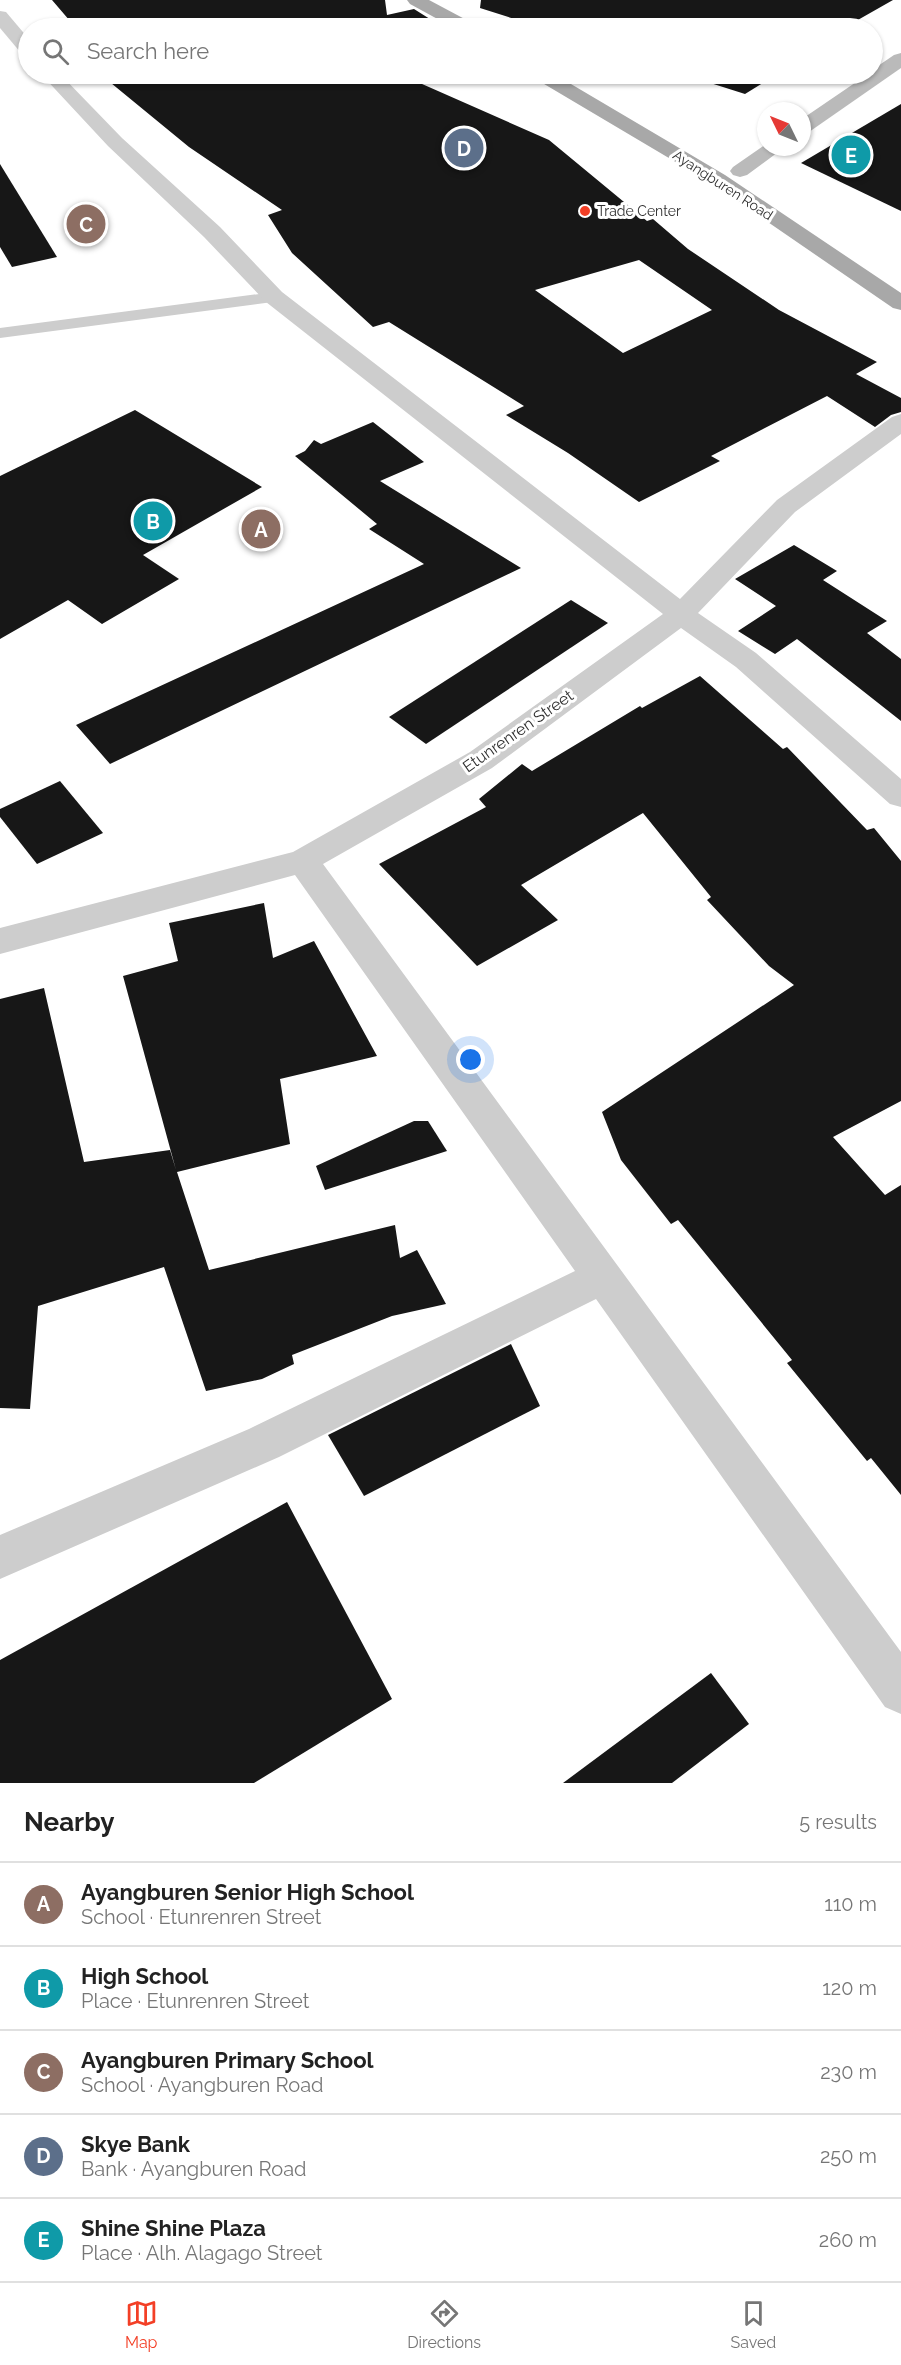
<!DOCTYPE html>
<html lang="en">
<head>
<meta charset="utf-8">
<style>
	body { margin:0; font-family:Raleway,sans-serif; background:#f6f6f6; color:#222 }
	.compass { position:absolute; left:757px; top:102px; width:54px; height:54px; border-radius:50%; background:#fff; box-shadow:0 2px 4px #0004; rotate:313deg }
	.you { position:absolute; left:471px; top:1060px; width:21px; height:21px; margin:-15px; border:4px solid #fff; border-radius:50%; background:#1a73e8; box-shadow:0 0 0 9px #1a73e833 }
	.badge { display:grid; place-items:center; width:39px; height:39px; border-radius:50%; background:#f33f26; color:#fff; font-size:20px; font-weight:700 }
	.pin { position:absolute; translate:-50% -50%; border:3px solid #fff; box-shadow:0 2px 6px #0006 }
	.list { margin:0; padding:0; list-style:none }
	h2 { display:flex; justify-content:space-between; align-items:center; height:78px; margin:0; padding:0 24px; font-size:26px }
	h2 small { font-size:20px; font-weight:400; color:#767676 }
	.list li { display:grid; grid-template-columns:39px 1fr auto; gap:18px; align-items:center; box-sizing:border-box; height:84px; padding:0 24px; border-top:2px solid #e0e0e0 }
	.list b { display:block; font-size:22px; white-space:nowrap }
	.list p { margin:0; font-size:20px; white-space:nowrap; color:#767676 }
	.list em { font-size:20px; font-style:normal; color:#767676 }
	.icon { flex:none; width:33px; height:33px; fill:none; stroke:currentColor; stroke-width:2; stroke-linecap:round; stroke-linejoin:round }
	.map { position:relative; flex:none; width:901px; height:1783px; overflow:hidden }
	.search { position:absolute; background:#fff; box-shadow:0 2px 4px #0004; left:18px; right:18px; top:18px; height:66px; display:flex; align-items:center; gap:15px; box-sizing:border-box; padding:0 21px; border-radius:33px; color:#767676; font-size:22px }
	.sheet { height:498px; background:#fff }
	nav { display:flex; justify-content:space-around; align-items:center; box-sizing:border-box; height:84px; border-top:2px solid #e0e0e0; background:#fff; font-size:16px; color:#767676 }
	nav a { display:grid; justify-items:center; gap:3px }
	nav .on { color:#f33f26 }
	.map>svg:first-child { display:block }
	.building { fill:#171717; fill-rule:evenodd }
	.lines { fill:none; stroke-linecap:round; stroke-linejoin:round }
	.lane { fill:#cdcdcd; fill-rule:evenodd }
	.street { fill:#cdcdcd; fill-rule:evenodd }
	.secondary { fill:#bababa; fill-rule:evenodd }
	.primary { fill:#a8a8a8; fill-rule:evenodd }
	.poi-dot { fill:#f33f26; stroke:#fff; stroke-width:2 }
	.labels { text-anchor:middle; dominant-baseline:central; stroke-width:6; stroke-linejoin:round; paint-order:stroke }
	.far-street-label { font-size:14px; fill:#303030; stroke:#fff }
	.far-poi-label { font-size:14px; fill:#303030; stroke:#fff; text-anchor:start }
	.street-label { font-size:16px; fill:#303030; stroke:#fff }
</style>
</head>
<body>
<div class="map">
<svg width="901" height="1783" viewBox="0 0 901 1783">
	<rect width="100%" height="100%" fill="#fff"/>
	<!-- building -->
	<g class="building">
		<path d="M52,0H385L387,15L414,9L441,26L450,28H76Z"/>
		<path d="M481,0H893L849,25L853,26L848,28H543L480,8Z"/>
		<path d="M100,74H433L413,80L549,140L647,221L653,219L688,249L779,310L877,362L856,374L901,398V412L891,415L875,427L827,396L711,456L720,461L639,502L568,453L506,415L524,406L389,322L373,327L292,253L268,215L282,210L189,147ZM639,260L712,310L623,353L535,290Z"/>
		<path d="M682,74H777L745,94Z"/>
		<path d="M901,104V211L801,163Z"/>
		<path d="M0,164L57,257L12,267L0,247Z"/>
		<path d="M135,410L262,487L143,555L179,579L102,624L68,600L0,639V476Z"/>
		<path d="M373,422L424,462L380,481L521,568L110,764L76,725L424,564L369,529L377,524L295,456L305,451L314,440L321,444Z"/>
		<path d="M794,545L837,571L823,580L887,621L867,633L901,659V721L797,639L775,654L738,631L776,606L735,579Z"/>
		<path d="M571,600L608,623L426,744L389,717Z"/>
		<path d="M700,676L783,749L787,747L867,830L874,828L901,861V1101L833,1137L885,1195L901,1185V1495L871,1458L867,1461L787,1363L792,1360L678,1220L671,1224L621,1160L602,1112L794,985L769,966L707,900L711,897L643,813L521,885L558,920L477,966L379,864L486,807L479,799L522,764L532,771L640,706L642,708Z"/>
		<path d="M60,781L103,833L37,864L0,817V809Z"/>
		<path d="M264,903L273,958L314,941L377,1056L280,1079L290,1144L177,1172L209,1270L395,1225L400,1258L417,1250L446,1304L392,1316L292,1355L294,1364L262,1379L206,1391L164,1267L38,1306L30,1409L0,1408V999L44,988L84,1162L170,1150L176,1170L123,976L178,961L169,923Z"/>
		<path d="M414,1121H428L447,1151L325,1190L316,1166Z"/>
		<path d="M511,1344L540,1406L364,1496L328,1435Z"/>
		<path d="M287,1502L392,1699L254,1783H0V1660Z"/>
		<path d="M711,1673L749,1724L672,1783H563Z"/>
	</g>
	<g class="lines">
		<!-- lane -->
		<path class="lane" d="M274,292L282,297L280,301L0,338V328Z"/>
		<!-- street -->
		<g class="street">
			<path d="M0,11L6,12L28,38V55L21,53L0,28Z"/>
			<path d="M41,74H60L122,138L220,227L282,292L680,599L777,500L892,417L901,414V434L795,512L698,613L756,653L901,779V807L890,804L736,667L681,628L492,768L323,864L901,1652V1714L885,1707L596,1299L279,1457L0,1579V1535L249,1429L575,1271L295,875L0,954V928L293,852L470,752L663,614L266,302L204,237L108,146Z"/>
		</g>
		<!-- secondary -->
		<g class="secondary">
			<path d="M901,53V68L809,132L802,134V119L868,74H872V70L894,55Z"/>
			<path d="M766,144V147H785L747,175L740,177L733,175L730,171L733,167Z"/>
		</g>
		<!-- primary -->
		<g class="primary">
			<path d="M407,0H429L474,24L476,28H454L410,4Z"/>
			<path d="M532,74H554L725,175L901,293V310L893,308L711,183L534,78Z"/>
		</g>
	</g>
	<!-- markers -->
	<circle class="poi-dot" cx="585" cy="211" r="6"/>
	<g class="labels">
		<!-- far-street labels -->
		<g class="far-street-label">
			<text transform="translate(723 185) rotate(33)">Ayangburen Road</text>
		</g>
		<!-- far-poi labels -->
		<g class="far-poi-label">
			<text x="597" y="211">Trade Center</text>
		</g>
		<!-- street labels -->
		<g class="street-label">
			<text transform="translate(518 731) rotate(-35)">Etunrenren Street</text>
		</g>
	</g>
</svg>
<svg class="compass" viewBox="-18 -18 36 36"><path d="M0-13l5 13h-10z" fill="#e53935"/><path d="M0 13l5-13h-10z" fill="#767676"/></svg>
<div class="you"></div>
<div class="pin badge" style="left:261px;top:529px;background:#8d6e63">A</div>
<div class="pin badge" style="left:153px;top:521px;background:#0f9aa8">B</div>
<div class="pin badge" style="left:86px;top:224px;background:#8d6e63">C</div>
<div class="pin badge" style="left:464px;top:148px;background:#5c6f8a">D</div>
<div class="pin badge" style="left:851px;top:155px;background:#0f9aa8">E</div>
<div class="search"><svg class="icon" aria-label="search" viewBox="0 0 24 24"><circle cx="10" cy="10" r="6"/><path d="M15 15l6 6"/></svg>Search here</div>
</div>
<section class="sheet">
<h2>Nearby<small>5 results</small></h2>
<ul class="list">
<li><span class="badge" style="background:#8d6e63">A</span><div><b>Ayangburen Senior High School</b><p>School · Etunrenren Street</p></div><em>110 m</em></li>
<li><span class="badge" style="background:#0f9aa8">B</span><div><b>High School</b><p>Place · Etunrenren Street</p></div><em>120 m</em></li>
<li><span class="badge" style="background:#8d6e63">C</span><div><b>Ayangburen Primary School</b><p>School · Ayangburen Road</p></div><em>230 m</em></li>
<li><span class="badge" style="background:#5c6f8a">D</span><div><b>Skye Bank</b><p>Bank · Ayangburen Road</p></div><em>250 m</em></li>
<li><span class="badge" style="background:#0f9aa8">E</span><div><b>Shine Shine Plaza</b><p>Place · Alh. Alagago Street</p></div><em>260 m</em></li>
</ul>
</section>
<nav>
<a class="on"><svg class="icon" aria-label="map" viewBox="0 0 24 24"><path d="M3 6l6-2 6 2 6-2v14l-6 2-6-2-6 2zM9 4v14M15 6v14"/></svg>Map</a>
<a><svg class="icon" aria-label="directions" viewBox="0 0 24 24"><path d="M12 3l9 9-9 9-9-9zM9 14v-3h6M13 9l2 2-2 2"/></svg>Directions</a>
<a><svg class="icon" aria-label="saved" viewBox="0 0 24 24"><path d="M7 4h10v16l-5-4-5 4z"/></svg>Saved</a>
</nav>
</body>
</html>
